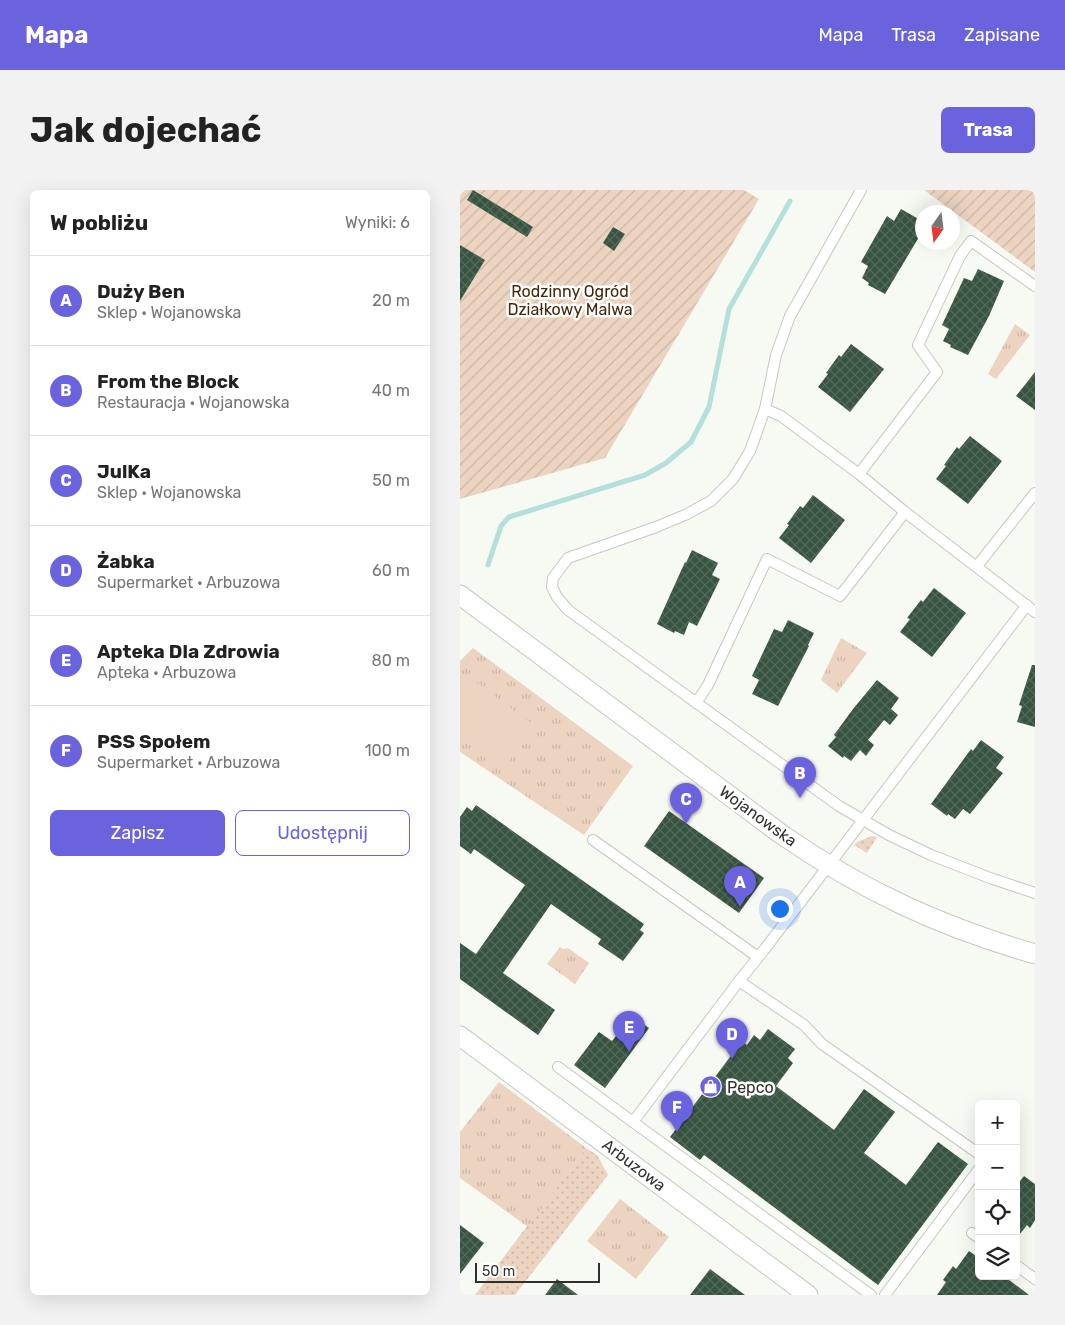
<!DOCTYPE html>
<html lang="pl">
<head>
<meta charset="utf-8">
<style>
	body { margin:0; font-family:Rubik,sans-serif; background:#f2f2f2; color:#222 }
	.controls { position:absolute; right:15px; bottom:15px; display:grid; overflow:hidden; border-radius:8px; box-shadow:0 5px 20px #0002 }
	.controls button { width:45px; height:45px; display:grid; place-items:center; padding:0; border:0; border-bottom:1px solid #e0e0e0; background:#fff; color:#222; font:25px sans-serif }
	.compass { position:absolute; left:455px; top:15px; width:45px; height:45px; border-radius:50%; background:#fff; box-shadow:0 5px 20px #0002; rotate:194deg }
	.scale { position:absolute; left:15px; bottom:12px; width:125px; box-sizing:border-box; padding-left:5px; border:2px solid #30312e; border-top:0; font-size:14px; line-height:18px; white-space:nowrap; color:#30312e; -webkit-text-stroke:4px #fff; paint-order:stroke }
	.you { position:absolute; left:319px; top:718px; width:18px; height:18px; margin:-12px; border:4px solid #fff; border-radius:50%; background:#1a73e8; box-shadow:0 0 0 8px #1a73e833 }
	.badge { display:grid; place-items:center; width:32px; height:32px; border-radius:50%; background:#6a63dd; color:#fff; font-size:16px; font-weight:700 }
	.pin { position:absolute; translate:-50% -41px; filter:drop-shadow(0 1px 2px #0008) }
	.pin::after { content:''; position:absolute; top:26px; width:18px; height:15px; background:inherit; clip-path:polygon(0 0,100% 0,50% 100%) }
	.list { margin:0; padding:0; list-style:none }
	h2 { display:flex; justify-content:space-between; align-items:center; height:65px; margin:0; padding:0 20px; font-size:21px }
	h2 small { font-size:16px; font-weight:400; color:#767676 }
	.list li { display:grid; grid-template-columns:32px 1fr auto; gap:15px; align-items:center; box-sizing:border-box; height:90px; padding:0 20px; border-top:1px solid #e0e0e0 }
	.list b { display:block; font-size:19px; white-space:nowrap }
	.list p { margin:0; font-size:16px; white-space:nowrap; color:#767676 }
	.list em { font-size:16px; font-style:normal; color:#767676 }
	.actions { display:flex; gap:10px; padding:15px 20px }
	.actions a { flex:1; padding:11px 0; border:1px solid #6a63dd; border-radius:8px; text-align:center; font-size:18px; color:#6a63dd }
	.actions .main { background:#6a63dd; color:#fff }
	.icon { flex:none; width:28px; height:28px; fill:none; stroke:currentColor; stroke-width:2; stroke-linecap:round; stroke-linejoin:round }
	.map { position:relative; flex:none; width:575px; height:1105px; overflow:hidden; border-radius:8px }
	header { display:flex; align-items:center; gap:30px; box-sizing:border-box; height:70px; padding:0 25px; background:#6a63dd; color:#fff }
	header strong { font-size:24px }
	nav { display:flex; gap:28px; margin-inline-start:auto; font-size:18px }
	.intro { display:flex; align-items:center; justify-content:space-between; box-sizing:border-box; height:120px; padding:0 30px }
	h1 { margin:0; font-size:35px }
	.button { padding:12px 22px; border-radius:8px; background:#6a63dd; color:#fff; font-size:18px; font-weight:700 }
	main { display:flex; gap:30px; padding:0 30px }
	aside { flex:1; background:#fff; border-radius:8px; box-shadow:0 5px 20px #0002 }
	.map>svg:first-child { display:block }
	.grass { fill:url(#grass-dots) }
	.park { fill:url(#park-tufts) }
	.garden { fill:url(#garden-furrows) }
	.pitch { fill:#ecd4c1 }
	.lines { fill:none; stroke-linecap:round; stroke-linejoin:round }
	.stream { stroke:#b4e0db; stroke-width:5 }
	.building { fill:url(#building-cross-hatch) }
	.lane-casing { stroke:#c6c8c3; stroke-width:12 }
	.street-casing { stroke:#c6c8c3; stroke-width:21 }
	.lane { stroke:#fff; stroke-width:10 }
	.street { stroke:#fff; stroke-width:19 }
	.labels { text-anchor:middle; dominant-baseline:central; stroke-width:5; stroke-linejoin:round; paint-order:stroke }
	.park-label { font-size:16px; fill:#46270a; stroke:#fff }
	.street-label { font-size:16px; fill:#30312e; stroke:#fff }
	.poi-label { font-size:16px; fill:#30312e; stroke:#fff; text-anchor:start }
</style>
</head>
<body>
<header>
<strong>Mapa</strong>
<nav><a>Mapa</a><a>Trasa</a><a>Zapisane</a></nav>
</header>
<div class="intro"><h1>Jak dojechać</h1><a class="button">Trasa</a></div>
<main>
<aside>
<h2>W pobliżu<small>Wyniki: 6</small></h2>
<ul class="list">
<li><span class="badge">A</span><div><b>Duży Ben</b><p>Sklep · Wojanowska</p></div><em>20 m</em></li>
<li><span class="badge">B</span><div><b>From the Block</b><p>Restauracja · Wojanowska</p></div><em>40 m</em></li>
<li><span class="badge">C</span><div><b>JulKa</b><p>Sklep · Wojanowska</p></div><em>50 m</em></li>
<li><span class="badge">D</span><div><b>Żabka</b><p>Supermarket · Arbuzowa</p></div><em>60 m</em></li>
<li><span class="badge">E</span><div><b>Apteka Dla Zdrowia</b><p>Apteka · Arbuzowa</p></div><em>80 m</em></li>
<li><span class="badge">F</span><div><b>PSS Społem</b><p>Supermarket · Arbuzowa</p></div><em>100 m</em></li>
</ul>
<div class="actions"><a class="main">Zapisz</a><a>Udostępnij</a></div>
</aside>
<div class="map">
<svg width="575" height="1105" viewBox="0 0 575 1105">
	<defs>
		<pattern id="grass-dots" width="8" height="8" patternUnits="userSpaceOnUse" patternTransform="scale(1.25)"><rect width="8" height="8" fill="#ecd4c1"/><path d="M2 2h.1M6 6h.1" fill="none" stroke="#cbb6a6" stroke-width="1.8" stroke-linecap="round"/></pattern>
		<pattern id="park-tufts" width="24" height="20" patternUnits="userSpaceOnUse" patternTransform="scale(1.25)"><rect width="24" height="20" fill="#ecd4c1"/><path d="M3 7l-1-3M5 7V3M7 7l1-3M15 17l-1-3M17 17v-4M19 17l1-3" fill="none" stroke="#cbb6a6"/></pattern>
		<pattern id="garden-furrows" width="10" height="10" patternUnits="userSpaceOnUse" patternTransform="scale(1.25)"><rect width="10" height="10" fill="#ecd4c1"/><path d="M-1 1l2-2M0 10L10 0M9 11l2-2" fill="none" stroke="#cbb6a6"/></pattern>
		<pattern id="building-cross-hatch" width="8" height="8" patternUnits="userSpaceOnUse" patternTransform="scale(1.25)"><rect width="8" height="8" fill="#375441"/><path d="M0 0l8 8M0 8l8-8" fill="none" stroke="#536a5a"/></pattern>
	</defs>
	<rect width="100%" height="100%" fill="#f7f9f3"/>
	<!-- grass -->
	<g class="grass">
		<path d="M412,646L417,647L407,663L394,655L397,652Z"/>
		<path d="M126,958L137,965L148,985L55,1105H15Z"/>
	</g>
	<!-- park -->
	<g class="park">
		<path d="M555,134L570,145L536,189L528,184Z"/>
		<path d="M381,448L407,463L377,503L361,490Z"/>
		<path d="M13,458L173,576L124,645L0,562V471Z"/>
		<path d="M100,757L103,759L108,758L129,773L115,794L87,774Z"/>
		<path d="M39,892L126,958L68,1037L0,988V942Z"/>
		<path d="M160,1009L209,1047L176,1089L127,1051Z"/>
	</g>
	<!-- garden -->
	<g class="garden">
		<path d="M0,0H284L299,9L145,268L0,309Z"/>
		<path d="M464,0H575V82Z"/>
	</g>
	<!-- pitch -->
	<path class="pitch" d="M6,485L75,536L43,579L0,547V493Z"/>
	<g class="lines">
		<!-- stream -->
		<path class="stream" d="M28,375L41,336L49,327L185,285L206,273L231,252L249,217L269,119L330,11"/>
	</g>
	<!-- building -->
	<g class="building">
		<path d="M13,0L73,37L67,47L7,10Z"/>
		<path d="M441,19L462,31V42L425,104L408,95L409,93L402,88L408,76L401,72L427,26L434,31Z"/>
		<path d="M153,37L165,44L154,61L143,53Z"/>
		<path d="M0,55L25,70L0,111Z"/>
		<path d="M518,79L544,91L529,126L508,165L490,157L491,155L483,151L489,139L482,135L504,88L512,91Z"/>
		<path d="M391,154L424,179L390,222L358,197L368,184L366,183L379,165L381,167Z"/>
		<path d="M575,182V220L556,206Z"/>
		<path d="M510,246L542,271L508,314L476,289L486,276L484,275L497,257L499,259Z"/>
		<path d="M353,305L385,330L351,373L319,348L329,335L327,334L340,316L343,318Z"/>
		<path d="M232,360L258,373L252,385L260,389L237,436L229,432L224,445L215,441L214,443L197,434L225,372L226,373Z"/>
		<path d="M474,398L506,423L472,467L440,442L450,429L447,428L461,410L463,412Z"/>
		<path d="M328,430L354,443L348,455L349,456L318,516L292,504L299,490L292,486L314,439L322,442Z"/>
		<path d="M572,475H575V537L557,532L562,516L559,515Z"/>
		<path d="M417,490L439,508L431,519L438,525L430,535L424,530L408,550L414,555L406,566L400,560L391,571L384,566L383,568L368,556L376,547L374,545L393,519Z"/>
		<path d="M521,550L544,567L536,578L543,583L510,624L503,619L495,629L488,624L487,626L471,614L511,559L513,561Z"/>
		<path d="M16,615L184,734L180,740L184,743L163,771L138,754L141,749L91,714L43,783L95,820L78,845L0,789V753L16,764L65,695L14,659L11,664L0,656V627L7,617L12,621Z"/>
		<path d="M209,621L304,688L279,723L184,656Z"/>
		<path d="M172,826L189,838L145,898L114,875L139,842L152,851Z"/>
		<path d="M308,839L335,859L328,868L333,873L316,896L374,940L404,899L435,922L404,963L446,995L478,952L508,974L418,1095L244,965L240,970L210,947L282,851L287,855L294,845L300,850Z"/>
		<path d="M564,986L575,994V1030L570,1038L567,1035L556,1049V996Z"/>
		<path d="M0,1035L24,1053L0,1084Z"/>
		<path d="M509,1061L519,1068V1086H544L569,1105H477L486,1092L483,1090L493,1076L496,1079Z"/>
		<path d="M250,1079L285,1105H230Z"/>
		<path d="M97,1089L118,1105H85Z"/>
	</g>
	<g class="lines">
		<defs>
			<g id="lane">
				<path d="M401,0L330,126L316,165L305,219L290,261L273,289L251,311L225,325L196,337L108,368L93,388L92,397L97,407L108,420L379,616L429,645L471,665L530,688L575,703"/>
				<path d="M305,219L321,226L399,284L445,322L575,422"/>
				<path d="M399,284L477,182L458,155L500,66L511,51L575,96"/>
				<path d="M517,376L575,303"/>
				<path d="M236,513L248,495L307,369L380,406L445,322"/>
				<path d="M133,650L298,767"/>
				<path d="M279,791L344,835L362,854L519,964"/>
				<path d="M98,877L173,932"/>
				<path d="M512,1043L519,1048"/>
				<path d="M556,1075L575,1089"/>
				<path d="M411,1105L173,932L279,791L304,760L567,415"/>
				<path d="M425,1105L519,979"/>
			</g>
			<g id="street">
				<path d="M0,405L321,644C403,701 479,736 575,764"/>
				<path d="M0,846L348,1105"/>
			</g>
		</defs>
		<!-- lane casing -->
		<use href="#lane" class="lane-casing"/>
		<!-- street casing -->
		<use href="#street" class="street-casing"/>
		<!-- lane -->
		<use href="#lane" class="lane"/>
		<!-- street -->
		<use href="#street" class="street"/>
	</g>
	<!-- icons -->
	<defs>
		<symbol id="shop-disc" viewBox="-11 -11 22 22"><circle r="9.5" fill="#6a63dd" stroke="#fff"/><path d="M-5-2.5h2.3a2.7 3.5 0 0 1 5.4 0H5L5.5 6h-11ZM-1.5-2.5h3a1.5 2.3 0 0 0-3 0Z" fill="#fff"/></symbol>
	</defs>
	<g fill-rule="evenodd">
		<use href="#shop-disc" x="238" y="884" width="25" height="25"/>
	</g>
	<g class="labels">
		<!-- park labels -->
		<g class="park-label">
			<text x="110" y="101">Rodzinny Ogród<tspan x="110" dy="18">Działkowy Malwa</tspan></text>
		</g>
		<!-- street labels -->
		<g class="street-label">
			<text transform="translate(298 626) rotate(36)">Wojanowska</text>
			<text transform="translate(174 975) rotate(37)">Arbuzowa</text>
		</g>
		<!-- poi labels -->
		<g class="poi-label">
			<text x="267" y="897">Pepco</text>
		</g>
	</g>
</svg>
<div class="controls">
<button>+</button>
<button>−</button>
<button><svg class="icon" aria-label="locate" viewBox="0 0 24 24"><circle cx="12" cy="12" r="6"/><path d="M12 2v4M12 18v4M2 12h4M18 12h4"/></svg></button>
<button><svg class="icon" aria-label="layers" viewBox="0 0 24 24"><path d="M12 4l9 5-9 5-9-5zM3 14l9 5 9-5"/></svg></button>
</div>
<svg class="compass" viewBox="-18 -18 36 36"><path d="M0-13l5 13h-10z" fill="#e53935"/><path d="M0 13l5-13h-10z" fill="#767676"/></svg>
<div class="scale">50 m</div>
<div class="you"></div>
<div class="pin badge" style="left:280px;top:717px">A</div>
<div class="pin badge" style="left:340px;top:608px">B</div>
<div class="pin badge" style="left:226px;top:634px">C</div>
<div class="pin badge" style="left:272px;top:869px">D</div>
<div class="pin badge" style="left:169px;top:862px">E</div>
<div class="pin badge" style="left:217px;top:942px">F</div>
</div>
</main>
</body>
</html>
